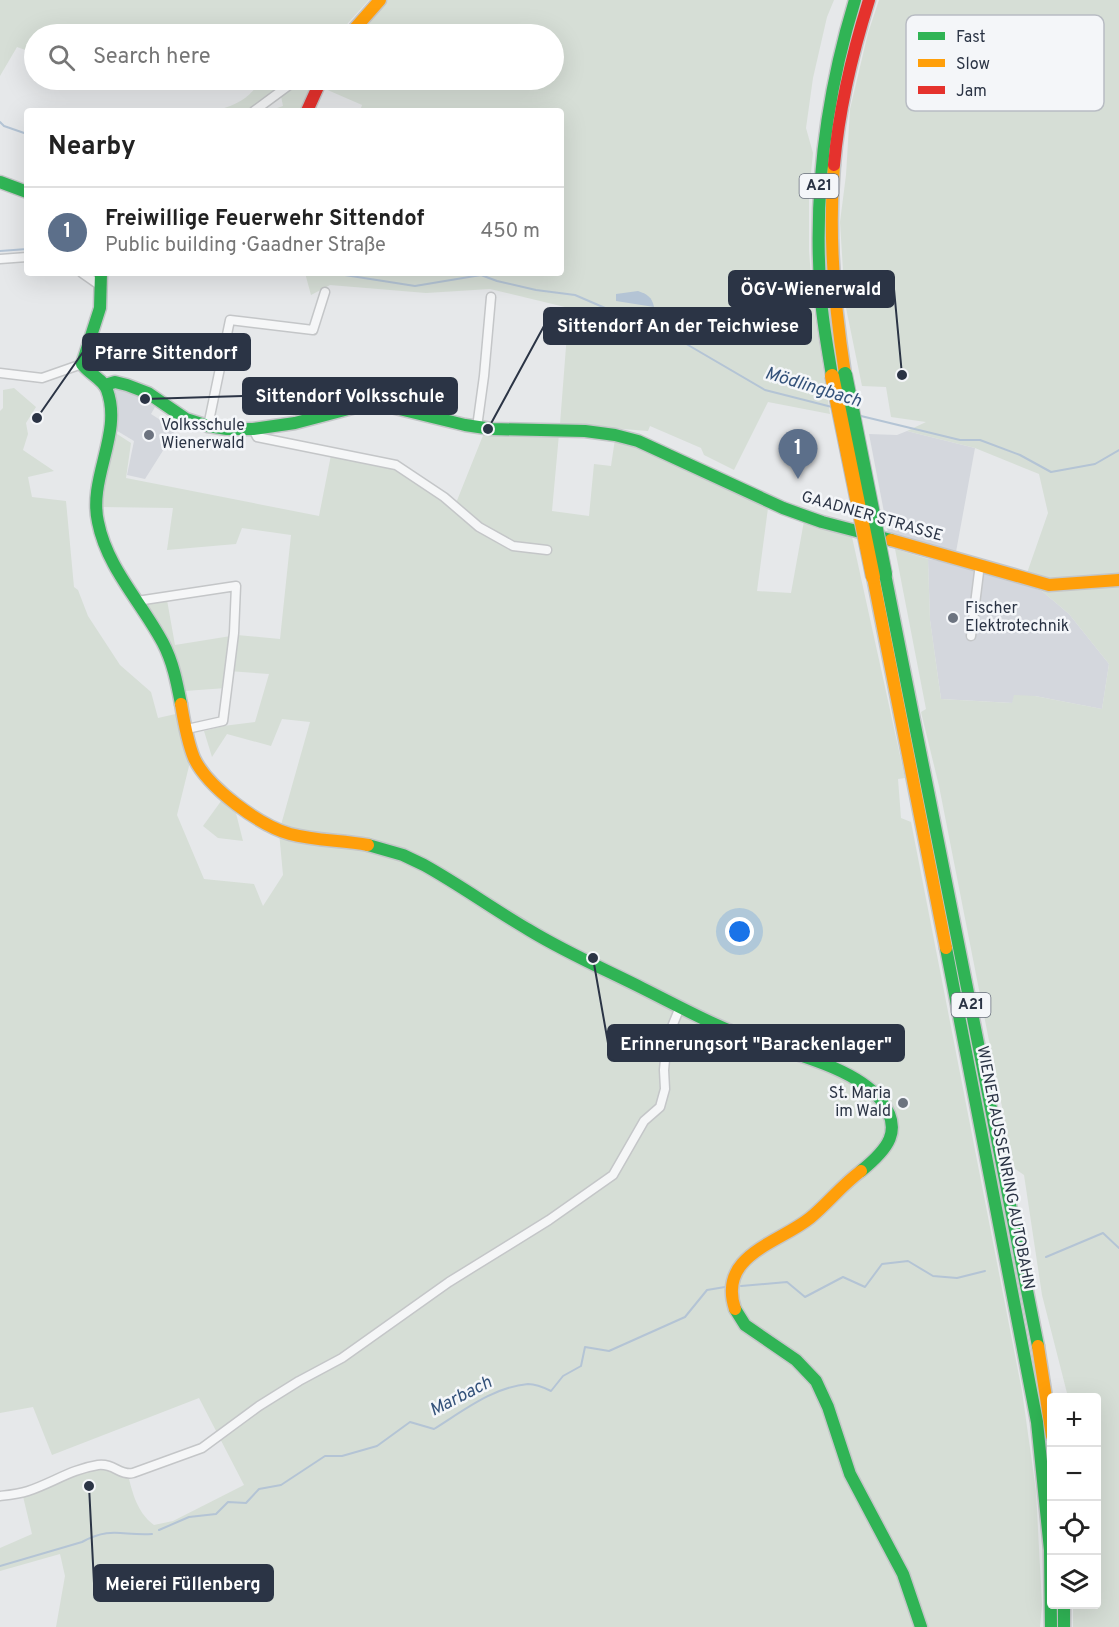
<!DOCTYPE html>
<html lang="en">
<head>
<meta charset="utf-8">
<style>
	body { margin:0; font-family:Overpass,sans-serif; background:#f6f6f6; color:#222 }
	.controls { position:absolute; right:18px; bottom:18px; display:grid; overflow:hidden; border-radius:6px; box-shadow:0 6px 24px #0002 }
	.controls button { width:54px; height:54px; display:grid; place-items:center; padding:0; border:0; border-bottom:2px solid #e0e0e0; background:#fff; color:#222; font:30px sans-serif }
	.you { position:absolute; left:740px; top:932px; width:21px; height:21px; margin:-15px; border:4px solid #fff; border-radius:50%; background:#1a73e8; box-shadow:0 0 0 9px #1a73e833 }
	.badge { display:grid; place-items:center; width:39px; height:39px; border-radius:50%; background:#1a73e8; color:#fff; font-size:20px; font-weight:700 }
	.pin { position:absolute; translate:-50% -50px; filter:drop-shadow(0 2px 3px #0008) }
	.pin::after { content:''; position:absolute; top:32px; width:21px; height:18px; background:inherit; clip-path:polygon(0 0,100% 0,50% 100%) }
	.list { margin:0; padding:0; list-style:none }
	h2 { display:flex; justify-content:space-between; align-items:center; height:78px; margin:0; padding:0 24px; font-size:26px }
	h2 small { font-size:20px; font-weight:400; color:#767676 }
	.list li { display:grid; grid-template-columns:39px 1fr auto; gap:18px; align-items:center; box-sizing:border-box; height:90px; padding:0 24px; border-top:2px solid #e0e0e0 }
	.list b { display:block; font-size:22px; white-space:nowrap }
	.list p { margin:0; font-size:20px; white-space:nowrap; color:#767676 }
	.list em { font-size:20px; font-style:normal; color:#767676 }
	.icon { flex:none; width:33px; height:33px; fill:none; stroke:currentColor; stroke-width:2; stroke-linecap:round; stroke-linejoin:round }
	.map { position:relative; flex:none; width:1119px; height:1627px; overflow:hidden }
	.search { position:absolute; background:#fff; box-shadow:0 6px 24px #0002; left:24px; top:24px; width:540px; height:66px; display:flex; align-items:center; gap:15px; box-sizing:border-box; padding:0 21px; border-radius:33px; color:#767676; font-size:22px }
	.panel { position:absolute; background:#fff; box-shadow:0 6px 24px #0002; left:24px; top:108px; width:540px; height:168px; border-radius:6px }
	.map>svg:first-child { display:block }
	.built { fill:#d4d7dd }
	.green { fill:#d6ded6 }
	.water { fill:#b4c4d5 }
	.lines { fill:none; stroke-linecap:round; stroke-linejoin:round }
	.stream { stroke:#b4c4d5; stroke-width:2 }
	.street-casing { stroke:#c4c6c8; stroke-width:11 }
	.fast-casing { stroke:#c4c6c8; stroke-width:15 }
	.slow-casing { stroke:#c4c6c8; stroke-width:15 }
	.jam-casing { stroke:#c4c6c8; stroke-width:15 }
	.street { stroke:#f5f6f7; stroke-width:8 }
	.fast { stroke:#30b455; stroke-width:12 }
	.slow { stroke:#ff9f0a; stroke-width:12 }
	.jam { stroke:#e5322d; stroke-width:12 }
	.fast-bridge-casing { stroke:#b8bbbf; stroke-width:16; stroke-linecap:butt }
	.slow-bridge-casing { stroke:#b8bbbf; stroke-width:16; stroke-linecap:butt }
	.fast-bridge { stroke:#30b455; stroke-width:14 }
	.slow-bridge { stroke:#ff9f0a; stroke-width:14 }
	.poi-dot { fill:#6c737f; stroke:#f4f6f9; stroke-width:2 }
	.labels { text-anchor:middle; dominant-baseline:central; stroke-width:5; stroke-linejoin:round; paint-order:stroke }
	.shield { fill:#f4f6f9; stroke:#676e7b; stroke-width:1.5 }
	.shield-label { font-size:15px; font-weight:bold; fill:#2b3445 }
	.poi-label { font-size:16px; fill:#2b3445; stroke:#f4f6f9; text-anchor:start }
	.street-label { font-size:16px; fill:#2b3445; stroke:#f4f6f9 }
	.water-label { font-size:18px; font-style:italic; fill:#34527a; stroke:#f4f6f9 }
	.key { fill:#f4f6f9; stroke:#b8bcc3; stroke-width:1.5 }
	.key-label { font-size:16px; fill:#2b3445 }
	.leader { fill:none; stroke:#2b3445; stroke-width:2 }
	.callout-dot { fill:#2b3445; stroke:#f4f6f9; stroke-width:2 }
	.callout { fill:#2b3445; stroke:#2b3445; stroke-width:2 }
	.callout-label { font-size:18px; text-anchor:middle; font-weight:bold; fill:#fff }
</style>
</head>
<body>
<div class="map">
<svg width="1119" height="1627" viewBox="0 0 1119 1627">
	<rect width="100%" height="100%" fill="#e6e8ea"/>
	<!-- built -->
	<g class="built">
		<path d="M117,388L127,390L155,407L151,414L176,430L145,479L127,475L134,441L114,429L113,393Z"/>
		<path d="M907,431L975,448L956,552L888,533L869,434L897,435Z"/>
		<path d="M928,559L972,567L1042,591L1069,614L1109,664L1102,709L1035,696L1013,703L941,699L930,620Z"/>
	</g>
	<!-- green -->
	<g class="green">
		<path d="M0,0H369L348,23L341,34H248L234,31L229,34H34V53L17,47L0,76Z"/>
		<path d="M383,0H834L827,17L813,78L806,128L813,153L809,192V250L813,304L830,414L768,402L734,470L704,455L701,448L650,426L648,431L560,424L569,308L490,289L426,293L330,285L311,295L305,273H561V111H360L362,105L323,88L328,80H554V34H354Z"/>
		<path d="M879,0H1119V1627H1073V1605L1096,1604V1398L1068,1397L1042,1295L1024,1175L1014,1168L939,786L921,712L926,709L895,549L928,559L930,620L941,699L1012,703L1014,695L1035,696L1102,709L1109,664L1069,614L1042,591L1027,573L1048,513L1039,474L975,448L907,431L926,422L891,417L886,387L862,386L845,303L840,222L846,175L850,109L868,33Z"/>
		<path d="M259,80H313L302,111H268L283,106L280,91L252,110L221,111V109C236,105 254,96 259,80Z"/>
		<path d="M14,388L36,407L26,423L28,434L23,450L54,471L28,477L32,497L66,501L74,587L78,590L88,616L120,665L151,692L158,718L180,713L190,762L177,815L204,879L254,884L263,906L283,875L279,832L310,722L282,719L271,746L227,734L212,757L204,731L223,726L255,722L269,674L228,671L226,688L185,691L146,608L149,602L167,600L175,645L237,635L280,639L291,535L242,528L236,544L167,550L173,508L101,507L100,491L114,432L131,443L126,478L319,516L331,455L394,466L454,508L484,433L559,434L552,511L589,516L594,464L611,466L615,439L640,446L768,508L757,591L791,593L804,521L852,537L905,778L898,779L901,818L911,822L1022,1391L1036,1491L1042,1605L1040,1627H56L65,1576L60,1554L0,1571V1548L32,1534L21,1488L36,1485L101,1462H110L126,1468C132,1489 135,1511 154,1525L173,1521L244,1485L199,1398L52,1455L33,1407L0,1413V411L3,408V390Z"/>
		<path d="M224,797L234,805L243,841L218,838L203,826Z"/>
	</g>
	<!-- water -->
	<path class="water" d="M638,291C647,294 652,297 654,307L616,301V294Z"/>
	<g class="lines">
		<!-- stream -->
		<g class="stream">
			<path d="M0,122L4,126L27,134"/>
			<path d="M0,251L27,249"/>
			<path d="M332,273L415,286L481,275L497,281L536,290L575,295L626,317L647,321L765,390L832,407"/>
			<path d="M861,416L960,440H980L1020,455L1051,472L1095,464L1119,450"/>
			<path d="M1046,1257L1103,1233L1119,1248"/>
			<path d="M741,1286L787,1282L805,1297L843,1277L865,1287L882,1264L908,1261L933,1276L957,1278L985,1271"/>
			<path d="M159,1530L189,1517L216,1514L228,1502L246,1503L259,1489L281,1485L325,1456H342L377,1446L410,1422L434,1429C463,1411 493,1387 528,1384C535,1384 545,1388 551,1391L563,1376L581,1366L585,1347L609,1351L685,1317L707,1290L725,1287"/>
			<path d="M0,1566L82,1542C111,1526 122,1536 152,1534"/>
		</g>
		<defs>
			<g id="street">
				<path d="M254,111L296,80"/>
				<path d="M0,259L27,257"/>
				<path d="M82,273L102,287"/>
				<path d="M0,373L42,378L82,364"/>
				<path d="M208,426L230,320L313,330L325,292"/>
				<path d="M477,427L484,376L491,297"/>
				<path d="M253,429L257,437L396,465L444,497L479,527L513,546L547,550"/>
				<path d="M137,601L236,586L234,633L223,721L187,729"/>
				<path d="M971,636L980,564"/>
				<path d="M0,1496C9,1495 19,1494 28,1491C52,1483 72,1469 98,1465C114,1463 120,1476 133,1473L202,1448L259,1406L299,1381L342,1358L449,1282L549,1220L613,1175L644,1121L660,1107L665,1089L664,1070L667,1039L680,1007"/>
			</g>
			<g id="fast">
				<path d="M0,182L27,192"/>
				<path d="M101,273L100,308L82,364C89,374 103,379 107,390C123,433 88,478 98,522C107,568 142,603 163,643C173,662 177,683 181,704"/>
				<path d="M832,376C828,350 823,325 821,299C813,197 825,98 855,0"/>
				<path d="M105,385L115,382L127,385L148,393L186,419L208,426L227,429H253L295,423L356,407L387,406L465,425L492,429L585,431L615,435L638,441L783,508L822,522L891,540"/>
				<path d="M885,574L1038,1346"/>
				<path d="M368,845L403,855L424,865C460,885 493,909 529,930C565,952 604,969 642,988C682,1008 720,1029 762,1043C798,1055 855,1069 880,1099C905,1130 887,1150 861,1171"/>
				<path d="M946,948L1037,1422L1050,1550L1051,1627"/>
				<path d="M735,1309L745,1325L796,1360L816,1381L828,1407L850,1474L903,1574L921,1627"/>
				<path d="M1064,1604V1627"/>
			</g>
			<g id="slow">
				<path d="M350,34L380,0"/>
				<path d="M834,165C828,236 834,304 845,374"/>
				<path d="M891,540L1049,585L1119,580"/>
				<path d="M873,577L946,948"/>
				<path d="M181,704C184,722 187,741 194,758C208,788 259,825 290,834C316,841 342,840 368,845"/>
				<path d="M735,1309C717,1255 779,1243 810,1218C828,1203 842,1185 861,1171"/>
				<path d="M1038,1346L1052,1436"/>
			</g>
			<g id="jam">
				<path d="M307,111L321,80"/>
				<path d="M834,165C839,109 852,54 869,0"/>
			</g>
		</defs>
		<!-- street casing -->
		<use href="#street" class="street-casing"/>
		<!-- fast casing -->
		<use href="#fast" class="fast-casing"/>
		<!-- slow casing -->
		<use href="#slow" class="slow-casing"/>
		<!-- jam casing -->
		<use href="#jam" class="jam-casing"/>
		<!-- street -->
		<use href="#street" class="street"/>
		<!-- fast -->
		<use href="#fast" class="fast"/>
		<!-- slow -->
		<use href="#slow" class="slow"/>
		<!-- jam -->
		<use href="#jam" class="jam"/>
		<defs>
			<path id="fast-bridge" d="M845,374L885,574"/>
			<path id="slow-bridge" d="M832,376L873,577"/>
		</defs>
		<!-- fast-bridge casing -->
		<use href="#fast-bridge" class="fast-bridge-casing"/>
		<!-- slow-bridge casing -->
		<use href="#slow-bridge" class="slow-bridge-casing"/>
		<!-- fast-bridge -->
		<use href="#fast-bridge" class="fast-bridge"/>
		<!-- slow-bridge -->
		<use href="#slow-bridge" class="slow-bridge"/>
	</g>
	<!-- markers -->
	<g class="poi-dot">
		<circle cx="149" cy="435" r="6"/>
		<circle cx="953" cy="618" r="6"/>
		<circle cx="903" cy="1103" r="6"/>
	</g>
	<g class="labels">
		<!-- shield labels -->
		<g class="shield">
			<rect x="799.5" y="174" width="39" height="24" rx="4.5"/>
			<rect x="951.5" y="993" width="39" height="24" rx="4.5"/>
		</g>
		<g class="shield-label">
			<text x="819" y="186">A21</text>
			<text x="971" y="1005">A21</text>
		</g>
		<!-- poi labels -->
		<g class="poi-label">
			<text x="161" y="426">Volksschule<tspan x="161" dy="18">Wienerwald</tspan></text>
			<text x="965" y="609">Fischer<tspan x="965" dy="18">Elektrotechnik</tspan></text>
			<text x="891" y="1094" text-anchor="end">St. Maria<tspan x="891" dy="18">im Wald</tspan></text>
		</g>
		<!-- street labels -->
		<g class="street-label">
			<text transform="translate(872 517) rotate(16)">GAADNER STRASSE</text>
			<text transform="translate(1005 1168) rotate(79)">WIENER AUSSENRING AUTOBAHN</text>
		</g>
		<!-- water labels -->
		<g class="water-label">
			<text transform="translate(813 388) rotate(17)">Mödlingbach</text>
			<text transform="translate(461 1397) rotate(-27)">Marbach</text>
		</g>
	</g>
	<!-- legend -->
	<rect x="906" y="15" width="198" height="96" rx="9" class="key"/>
	<rect x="918" y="32" width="27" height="8" fill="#30b455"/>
	<rect x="918" y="59" width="27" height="8" fill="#ff9f0a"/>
	<rect x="918" y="86" width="27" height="8" fill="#e5322d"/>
	<g class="key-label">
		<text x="956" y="42">Fast</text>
		<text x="956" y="69">Slow</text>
		<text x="956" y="96">Jam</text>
	</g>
	<!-- callouts -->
	<path class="leader" d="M902 375L894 289M488 429L544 326M37 418L83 352M145 399L243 396M593 958L608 1043M89 1486L94 1583"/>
	<g class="callout-dot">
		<circle cx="902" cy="375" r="6"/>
		<circle cx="488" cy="429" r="6"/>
		<circle cx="37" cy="418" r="6"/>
		<circle cx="145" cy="399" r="6"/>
		<circle cx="593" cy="958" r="6"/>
		<circle cx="89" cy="1486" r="6"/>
	</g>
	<g class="callout">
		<rect x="729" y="271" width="165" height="36" rx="6"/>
		<rect x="544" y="308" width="267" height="36" rx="6"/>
		<rect x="83" y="334" width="167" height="36" rx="6"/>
		<rect x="243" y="378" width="214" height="36" rx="6"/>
		<rect x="608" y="1025" width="296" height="36" rx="6"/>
		<rect x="94" y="1565" width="179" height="36" rx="6"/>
	</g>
	<g class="callout-label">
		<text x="811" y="295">ÖGV-Wienerwald</text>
		<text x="678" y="332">Sittendorf An der Teichwiese</text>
		<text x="166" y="359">Pfarre Sittendorf</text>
		<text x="350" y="402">Sittendorf Volksschule</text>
		<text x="756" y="1050">Erinnerungsort "Barackenlager"</text>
		<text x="183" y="1590">Meierei Füllenberg</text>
	</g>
</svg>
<div class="controls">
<button>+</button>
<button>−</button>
<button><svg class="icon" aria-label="locate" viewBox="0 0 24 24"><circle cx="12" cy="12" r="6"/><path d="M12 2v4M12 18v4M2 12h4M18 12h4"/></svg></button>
<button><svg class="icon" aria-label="layers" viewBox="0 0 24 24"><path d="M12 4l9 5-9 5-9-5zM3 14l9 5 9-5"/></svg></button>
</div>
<div class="you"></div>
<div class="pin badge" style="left:798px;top:479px;background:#5c6f8a">1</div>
<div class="search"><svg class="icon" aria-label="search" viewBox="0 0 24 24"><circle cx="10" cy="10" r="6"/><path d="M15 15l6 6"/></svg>Search here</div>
<section class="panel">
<h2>Nearby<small></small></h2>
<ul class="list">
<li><span class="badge" style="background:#5c6f8a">1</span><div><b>Freiwillige Feuerwehr Sittendof</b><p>Public building · Gaadner Straße</p></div><em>450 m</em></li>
</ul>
</section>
</div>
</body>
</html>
